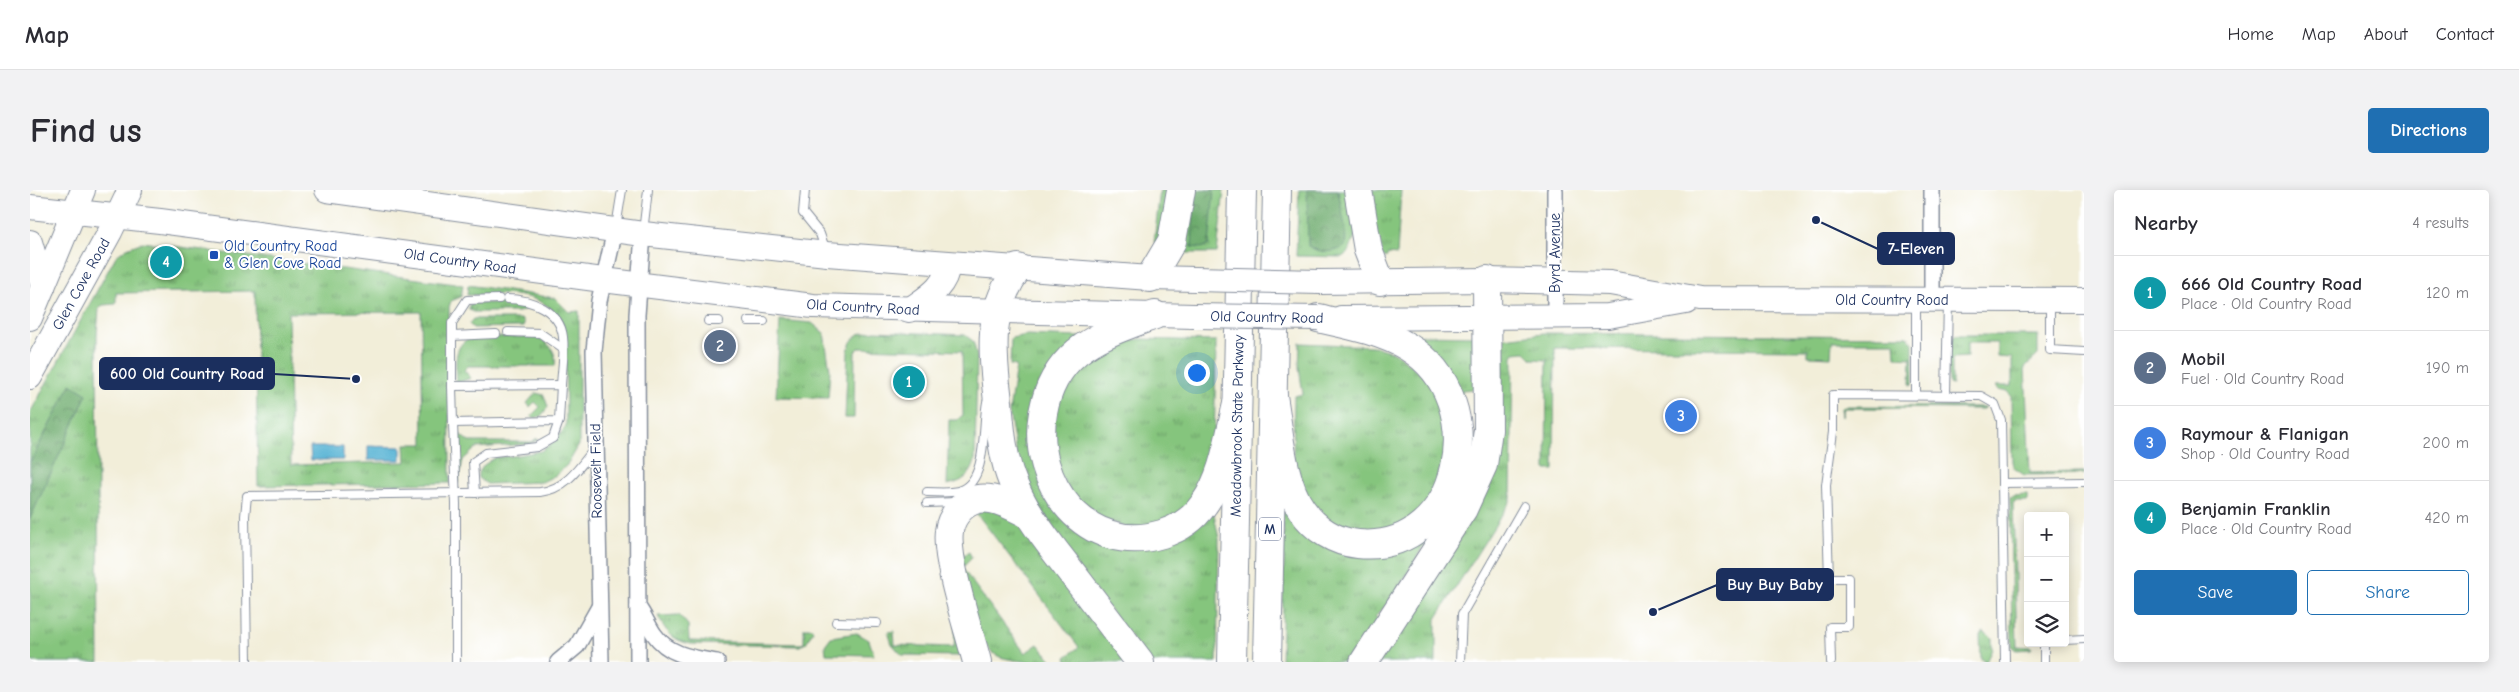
<!DOCTYPE html>
<html lang="en">
<head>
<meta charset="utf-8">
<style>
	body { margin:0; font-family:"Comic Neue",sans-serif; background:#f2f2f3; color:#2b2b33 }
	.controls { position:absolute; right:15px; bottom:15px; display:grid; overflow:hidden; border-radius:5px; box-shadow:0 2px 12px #0003 }
	.controls button { width:45px; height:45px; display:grid; place-items:center; padding:0; border:0; border-bottom:1px solid #e1e1e2; background:#fff; color:#2b2b33; font:25px sans-serif }
	.you { position:absolute; left:1166px; top:182px; width:18px; height:18px; margin:-12px; border:4px solid #fff; border-radius:50%; background:#1a73e8; box-shadow:0 0 0 8px #1a73e833 }
	.badge { display:grid; place-items:center; width:32px; height:32px; border-radius:50%; background:#1f6fb2; color:#fff; font-size:16px; font-weight:700 }
	.pin { position:absolute; translate:-50% -50%; border:2px solid #fff; box-shadow:0 1px 5px #0006 }
	.list { margin:0; padding:0; list-style:none }
	h2 { display:flex; justify-content:space-between; align-items:center; height:65px; margin:0; padding:0 20px; font-size:21px }
	h2 small { font-size:16px; font-weight:400; color:#7c7c81 }
	.list li { display:grid; grid-template-columns:32px 1fr auto; gap:15px; align-items:center; box-sizing:border-box; height:75px; padding:0 20px; border-top:1px solid #e1e1e2 }
	.list b { display:block; font-size:19px; white-space:nowrap }
	.list p { margin:0; font-size:16px; white-space:nowrap; color:#7c7c81 }
	.list em { font-size:16px; font-style:normal; color:#7c7c81 }
	.actions { display:flex; gap:10px; padding:15px 20px }
	.actions a { flex:1; padding:11px 0; border:1px solid #1f6fb2; border-radius:5px; text-align:center; font-size:18px; color:#1f6fb2 }
	.actions .main { background:#1f6fb2; color:#fff }
	.icon { flex:none; width:28px; height:28px; fill:none; stroke:currentColor; stroke-width:2; stroke-linecap:round; stroke-linejoin:round }
	.map { position:relative; flex:none; width:2054px; height:472px; overflow:hidden; border-radius:5px }
	header { display:flex; align-items:center; gap:30px; box-sizing:border-box; height:70px; padding:0 25px; background:#fff; border-bottom:1px solid #e1e1e2 }
	header strong { font-size:24px }
	nav { display:flex; gap:28px; margin-inline-start:auto; font-size:18px }
	.intro { display:flex; align-items:center; justify-content:space-between; box-sizing:border-box; height:120px; padding:0 30px }
	h1 { margin:0; font-size:35px }
	.button { padding:12px 22px; border-radius:5px; background:#1f6fb2; color:#fff; font-size:18px; font-weight:700 }
	main { display:flex; gap:30px; padding:0 30px }
	aside { flex:1; background:#fff; border-radius:5px; box-shadow:0 2px 12px #0003 }
	.map>svg:first-child { display:block }
	.grass { fill:url(#grass-tufts); stroke:#507a6e; fill-rule:evenodd }
	.forest { fill:url(#forest-crowns); stroke:#446c65 }
	.water { fill:#56b3d4; stroke:#387199 }
	.lines { fill:none; stroke-linecap:round; stroke-linejoin:round }
	.lane-casing { stroke:#868e9c; stroke-width:10 }
	.street-casing { stroke:#868e9c; stroke-width:18 }
	.primary-casing { stroke:#868e9c; stroke-width:26 }
	.highway-casing { stroke:#868e9c; stroke-width:30 }
	.lane { stroke:#fff; stroke-width:8 }
	.street { stroke:#fff; stroke-width:15 }
	.primary { stroke:#fff; stroke-width:24 }
	.highway { stroke:#fff; stroke-width:28 }
	.primary-bridge-casing { stroke:#868e9c; stroke-width:26; stroke-linecap:butt }
	.primary-bridge { stroke:#fff; stroke-width:24 }
	.transit-dot { fill:#1a4fb4; stroke:#fff; stroke-width:2 }
	.labels { text-anchor:middle; dominant-baseline:central; stroke-width:4; stroke-linejoin:round; paint-order:stroke }
	.shield { fill:#fff; stroke:#5f6d8e; stroke-width:1 }
	.shield-label { font-size:14px; font-weight:bold; fill:#1b2f5e }
	.transit-label { font-size:15px; fill:#164399; stroke:#fff; text-anchor:start }
	.street-label { font-size:15px; fill:#1b2f5e; stroke:#fff }
	.leader { fill:none; stroke:#1b2f5e; stroke-width:2 }
	.callout-dot { fill:#1b2f5e; stroke:#fff; stroke-width:2 }
	.callout { fill:#1b2f5e; stroke:#1b2f5e; stroke-width:2 }
	.callout-label { font-size:16px; text-anchor:middle; font-weight:bold; fill:#fff }
</style>
</head>
<body>
<header>
<strong>Map</strong>
<nav><a>Home</a><a>Map</a><a>About</a><a>Contact</a></nav>
</header>
<div class="intro"><h1>Find us</h1><a class="button">Directions</a></div>
<main>
<div class="map">
<svg width="2054" height="472" viewBox="0 0 2054 472">
	<defs>
		<pattern id="grass-tufts" width="24" height="20" patternUnits="userSpaceOnUse" patternTransform="scale(1.25)"><rect width="24" height="20" fill="#85c57d"/><path d="M3 7l-1-3M5 7V3M7 7l1-3M15 17l-1-3M17 17v-4M19 17l1-3" fill="none" stroke="#6ca06a"/></pattern>
		<pattern id="forest-crowns" width="20" height="18" patternUnits="userSpaceOnUse" patternTransform="scale(1.25)"><rect width="20" height="18" fill="#6caa6c"/><path d="M2 6a3 3 0 1 1 6 0M12 15a3 3 0 1 1 6 0" fill="none" stroke="#588b5c"/></pattern>
	</defs>
	<rect width="100%" height="100%" fill="#fff"/>
	<filter id="ink" filterUnits="userSpaceOnUse"><feTurbulence type="fractalNoise" baseFrequency=".02" numOctaves="2"/><feDisplacementMap in="SourceGraphic" scale="10" xChannelSelector="R" yChannelSelector="G"/><feConvolveMatrix kernelMatrix="1 2 1 2 8 2 1 2 1" color-interpolation-filters="sRGB"/></filter>
	<filter id="wash" filterUnits="userSpaceOnUse"><feTurbulence type="fractalNoise" baseFrequency=".0096" numOctaves="4" result="noise"/><feDisplacementMap in="SourceGraphic" scale="20" xChannelSelector="R" yChannelSelector="G"/><feGaussianBlur stdDeviation="1.12" result="paint"/><feColorMatrix in="noise" values="0 0 0 0 0 0 0 0 0 0 0 0 0 0 0 0 0 1.4 0 .05"/><feComposite in="paint" operator="in"/></filter>
	<g filter="url(#wash)">
		<rect width="100%" height="100%" fill="#f2eed9"/>
		<!-- grass -->
		<g class="grass">
			<path d="M1130,0H1143L1132,52H1124Z"/>
			<path d="M1159,0H1194L1187,63H1155L1152,58Z"/>
			<path d="M1269,0H1320L1326,43L1319,62L1312,67L1266,66Z"/>
			<path d="M1336,0H1371L1367,65L1358,64L1356,68L1350,64Z"/>
			<path d="M113,52L433,95L431,107L421,111L419,117L420,293L228,296L225,101L86,103V114L73,115L69,118L67,145L69,472H0V223L86,66L97,58ZM391,122L393,254H375L376,272L261,275L258,123Z"/>
			<path d="M438,95L525,108L539,122L549,121V255L538,274L526,285L512,292L457,294L448,288V284L454,275L466,267L483,266L511,261L525,251L536,236L535,140C518,97 476,105 437,105Z"/>
			<path d="M443,113H491L494,117L493,121L488,122H443L439,119V115Z"/>
			<path d="M443,129H491L494,133L493,137H488L443,138L439,134Z"/>
			<path d="M750,130L782,133L794,143L800,180L798,208L746,207Z"/>
			<path d="M845,141L935,145L943,151L947,166L945,271C941,286 933,292 917,295L919,230H927L933,225L932,161L829,158L825,162L824,228H815L818,161L821,152L828,144Z"/>
			<path d="M1514,143L1878,146L1883,154V194L1880,195L1881,168L1866,167L1865,152H1802L1801,167L1778,166V160L1525,158L1524,280H1516L1517,170L1502,169L1495,162L1485,163L1483,166L1481,310L1406,429V472H1343L1453,303L1470,155L1474,148Z"/>
			<path d="M997,145L1050,147L1013,194L994,248H1003L1067,344L1176,322L1184,324L1189,349L1187,472H1120L1050,381L990,285L979,222L986,176L980,175L981,148Z"/>
			<path d="M1392,145L1447,146L1446,199L1432,200L1431,214L1381,148Z"/>
			<path d="M1925,145H2008V165L1995,177L2000,283L2054,282V284L1994,285L1984,278L1982,272L1981,207L1978,202L1968,200L1966,196H1982V168L1967,167V153H1937V167L1922,168V195L1919,194L1918,158Z"/>
			<path d="M441,147H505C519,152 527,161 525,176H438L434,180L441,188L427,193C426,174 422,156 441,147Z"/>
			<path d="M1111,149L1186,151L1184,265L1167,306L1149,324L1122,336L1097,337L1070,329L1046,311L1019,267L1028,195L1043,173L1094,151Z"/>
			<path d="M1270,153L1343,156L1366,163L1409,198L1421,247L1400,309L1379,331L1352,342L1326,344L1294,329L1274,308L1263,276L1264,206L1273,204L1269,178Z"/>
			<path d="M506,203L514,205L518,217L511,226L505,228L501,226L510,217L505,212L500,217L497,213Z"/>
			<path d="M1814,216L1956,217L1954,219L1814,218L1812,227L1811,218Z"/>
			<path d="M427,242L439,252H502L507,248L509,249L499,254L446,258L433,270L428,293Z"/>
			<path d="M1996,305L1998,306V311H1983L1987,456L2002,457L2001,459L1986,460L1982,457L1980,308L1983,306Z"/>
			<path d="M1263,316L1338,360L1417,316L1361,411L1345,427L1350,430L1324,472H1251L1254,373L1253,318Z"/>
			<path d="M981,318L1102,472H1037L1036,467L1049,457L944,320Z"/>
			<path d="M928,345L931,349L926,353L934,365L939,362L942,368L932,378L995,463L1008,454L1023,472C1006,472 987,472 970,467C939,455 931,378 924,348Z"/>
			<path d="M649,425L658,435L659,451L772,454L774,453V438H782L783,441L776,453L770,456L661,454C643,451 635,441 628,426Z"/>
			<path d="M926,428L934,462L928,466L872,465L862,454L858,442L864,441L865,455L924,457Z"/>
			<path d="M1954,442L1962,448V459L1956,472L1951,469L1950,445Z"/>
			<path d="M827,443L839,450L844,465L796,464L795,455L801,447Z"/>
		</g>
		<!-- forest -->
		<g class="forest">
			<path d="M1165,0H1184L1179,55L1171,58L1162,57Z"/>
			<path d="M1277,0H1308L1316,43L1315,56C1303,64 1290,63 1278,56Z"/>
			<path d="M41,194L57,204L0,329V272Z"/>
		</g>
		<!-- water -->
		<g class="water">
			<path d="M338,256L371,257V270H338Z"/>
			<path d="M280,257H313V270H281Z"/>
		</g>
	</g>
	<g filter="url(#ink)">
		<g class="lines">
			<defs>
				<g id="lane">
					<path d="M775,0L773,23L790,44L796,61"/>
					<path d="M586,37L592,0"/>
					<path d="M613,42L618,0"/>
					<path d="M477,109C501,109 530,120 533,147C535,162 532,179 531,195"/>
					<path d="M1886,112V205"/>
					<path d="M2020,113V160L2054,162"/>
					<path d="M678,131H689"/>
					<path d="M718,131H734"/>
					<path d="M478,142L510,143L533,159"/>
					<path d="M422,146L466,144"/>
					<path d="M422,196V133L437,110L469,109"/>
					<path d="M1916,205L1918,112"/>
					<path d="M423,233L426,314V472"/>
					<path d="M1972,293L2054,292"/>
					<path d="M897,302C908,302 921,304 931,300C958,289 952,236 957,212"/>
					<path d="M445,303L443,272L456,263L507,257L523,248L529,231L531,195L422,196L423,233L529,231"/>
					<path d="M897,313L927,312"/>
					<path d="M806,432L847,433"/>
					<path d="M2035,450L2054,449"/>
					<path d="M2014,453V472"/>
					<path d="M217,472L215,326L217,306L510,302C536,299 549,278 564,259"/>
					<path d="M1430,472L1432,424L1494,316"/>
					<path d="M1801,472L1800,437H1819V388H1799L1796,295L1803,242V205L1951,206L1965,214L1971,230L1975,472"/>
				</g>
				<g id="street">
					<path d="M1902,110V0"/>
					<path d="M1525,127V0"/>
					<path d="M608,417C614,425 618,435 624,444C639,466 664,468 687,472"/>
					<path d="M528,472L547,456L569,417"/>
					<path d="M571,472L564,161L569,111L585,40"/>
					<path d="M608,472L607,125L613,44"/>
				</g>
				<g id="primary">
					<path d="M297,0L613,44L797,64L1120,88L1165,89"/>
					<path d="M0,17L130,31L573,90L783,116L1164,126"/>
					<path d="M0,52L13,97"/>
					<path d="M1290,92L1457,90L1580,93L1670,109L2054,110"/>
					<path d="M879,120C897,107 916,98 918,74"/>
					<path d="M0,128L53,0"/>
					<path d="M1311,128L1578,126L1656,112"/>
					<path d="M0,187L80,42L100,0"/>
				</g>
				<g id="highway">
					<path d="M1328,0L1338,60L1350,91"/>
					<path d="M988,78C961,117 961,148 966,194C970,224 970,256 980,285C992,320 1016,349 1038,378C1062,409 1086,441 1110,472"/>
					<path d="M1120,88L1142,51L1151,0"/>
					<path d="M1125,125C1098,135 1069,144 1047,162C1028,178 1017,200 1013,223C1000,293 1057,367 1132,344C1148,339 1164,329 1174,314C1194,287 1199,247 1207,214"/>
					<path d="M1243,206C1249,240 1252,292 1272,320C1285,339 1305,352 1328,354C1433,364 1464,209 1378,157C1351,141 1319,135 1288,128"/>
					<path d="M947,472C939,440 915,370 919,341C920,332 925,324 931,318C952,298 978,314 998,324"/>
					<path d="M1202,472L1212,0"/>
					<path d="M1237,472L1247,0"/>
					<path d="M1334,472L1433,319L1453,275L1458,240L1457,90"/>
				</g>
			</defs>
			<!-- lane casing -->
			<use href="#lane" class="lane-casing"/>
			<!-- street casing -->
			<use href="#street" class="street-casing"/>
			<!-- primary casing -->
			<use href="#primary" class="primary-casing"/>
			<!-- highway casing -->
			<use href="#highway" class="highway-casing"/>
			<!-- lane -->
			<use href="#lane" class="lane"/>
			<!-- street -->
			<use href="#street" class="street"/>
			<!-- primary -->
			<use href="#primary" class="primary"/>
			<!-- highway -->
			<use href="#highway" class="highway"/>
			<defs>
				<g id="primary-bridge">
					<path d="M1165,89L1290,92"/>
					<path d="M1164,126L1288,128"/>
				</g>
			</defs>
			<!-- primary-bridge casing -->
			<use href="#primary-bridge" class="primary-bridge-casing"/>
			<!-- primary-bridge -->
			<use href="#primary-bridge" class="primary-bridge"/>
		</g>
	</g>
	<!-- markers -->
	<rect class="transit-dot" x="179" y="60" width="10" height="10" rx="2.5"/>
	<g class="labels">
		<!-- shield labels -->
		<rect class="shield" x="1229" y="327.5" width="22" height="23" rx="4"/>
		<g class="shield-label">
			<text x="1240" y="339">M</text>
		</g>
		<!-- transit labels -->
		<g class="transit-label">
			<text x="194" y="56">Old Country Road<tspan x="194" dy="17">&amp; Glen Cove Road</tspan></text>
		</g>
		<!-- street labels -->
		<g class="street-label">
			<text transform="translate(1525 63) rotate(-90)">Byrd Avenue</text>
			<text transform="translate(430 71) rotate(8)">Old Country Road</text>
			<text transform="translate(51 94) rotate(-61)">Glen Cove Road</text>
			<text x="1862" y="110">Old Country Road</text>
			<text transform="translate(833 117) rotate(3)">Old Country Road</text>
			<text transform="translate(1237 127) rotate(1)">Old Country Road</text>
			<text transform="translate(1207 236) rotate(-89)">Meadowbrook State Parkway</text>
			<text transform="translate(566 281) rotate(-91)">Roosevelt Field</text>
		</g>
	</g>
	<!-- callouts -->
	<path class="leader" d="M1786 30L1848 59M326 189L244 184M1623 422L1687 395"/>
	<g class="callout-dot">
		<circle cx="1786" cy="30" r="5"/>
		<circle cx="326" cy="189" r="5"/>
		<circle cx="1623" cy="422" r="5"/>
	</g>
	<g class="callout">
		<rect x="1848" y="43" width="76" height="31" rx="5"/>
		<rect x="70" y="168" width="174" height="31" rx="5"/>
		<rect x="1687" y="379" width="116" height="31" rx="5"/>
	</g>
	<g class="callout-label">
		<text x="1886" y="64">7-Eleven</text>
		<text x="157" y="189">600 Old Country Road</text>
		<text x="1745" y="400">Buy Buy Baby</text>
	</g>
</svg>
<div class="controls">
<button>+</button>
<button>−</button>
<button><svg class="icon" aria-label="layers" viewBox="0 0 24 24"><path d="M12 4l9 5-9 5-9-5zM3 14l9 5 9-5"/></svg></button>
</div>
<div class="you"></div>
<div class="pin badge" style="left:879px;top:192px;background:#0f9aa8">1</div>
<div class="pin badge" style="left:690px;top:156px;background:#5c6f8a">2</div>
<div class="pin badge" style="left:1651px;top:226px;background:#3f7fe0">3</div>
<div class="pin badge" style="left:136px;top:72px;background:#0f9aa8">4</div>
</div>
<aside>
<h2>Nearby<small>4 results</small></h2>
<ul class="list">
<li><span class="badge" style="background:#0f9aa8">1</span><div><b>666 Old Country Road</b><p>Place · Old Country Road</p></div><em>120 m</em></li>
<li><span class="badge" style="background:#5c6f8a">2</span><div><b>Mobil</b><p>Fuel · Old Country Road</p></div><em>190 m</em></li>
<li><span class="badge" style="background:#3f7fe0">3</span><div><b>Raymour &amp; Flanigan</b><p>Shop · Old Country Road</p></div><em>200 m</em></li>
<li><span class="badge" style="background:#0f9aa8">4</span><div><b>Benjamin Franklin</b><p>Place · Old Country Road</p></div><em>420 m</em></li>
</ul>
<div class="actions"><a class="main">Save</a><a>Share</a></div>
</aside>
</main>
</body>
</html>
